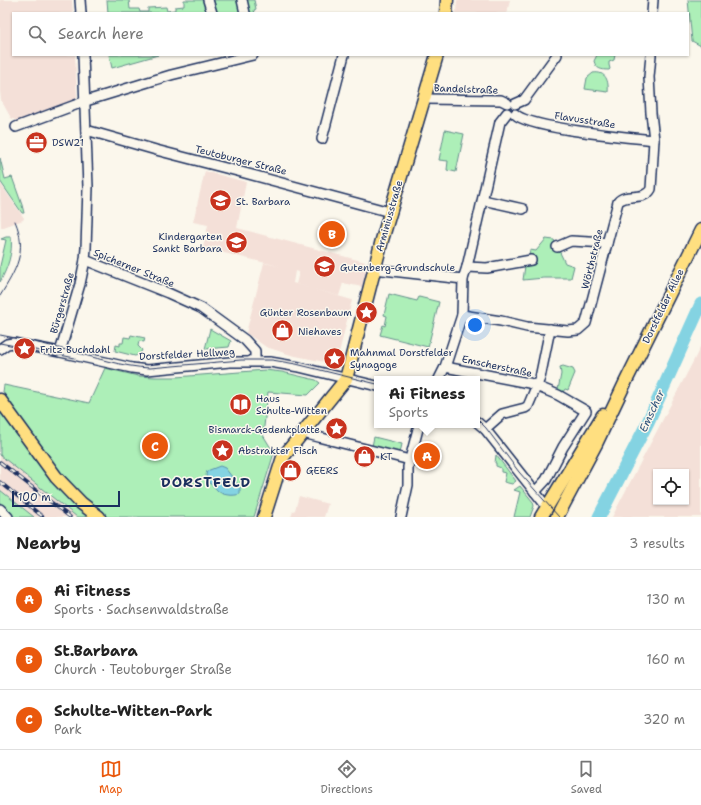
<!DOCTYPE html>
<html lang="en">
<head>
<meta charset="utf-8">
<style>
	body { margin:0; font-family:"Shantell Sans",sans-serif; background:#f6f6f6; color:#222 }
	.controls { position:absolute; right:12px; bottom:12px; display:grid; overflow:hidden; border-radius:0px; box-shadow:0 1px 3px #0004 }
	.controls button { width:36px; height:36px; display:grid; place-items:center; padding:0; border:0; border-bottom:1px solid #e0e0e0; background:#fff; color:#222; font:20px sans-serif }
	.scale { position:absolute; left:12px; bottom:10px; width:108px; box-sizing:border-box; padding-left:4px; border:2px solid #1b2f5e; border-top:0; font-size:11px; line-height:14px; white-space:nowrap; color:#1b2f5e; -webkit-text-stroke:3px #fbf7ec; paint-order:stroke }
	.you { position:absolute; left:475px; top:325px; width:14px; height:14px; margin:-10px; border:3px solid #fff; border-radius:50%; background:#1a73e8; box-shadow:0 0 0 6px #1a73e833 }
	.badge { display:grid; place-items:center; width:26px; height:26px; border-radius:50%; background:#ea580c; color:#fff; font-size:13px; font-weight:700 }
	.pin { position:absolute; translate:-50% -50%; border:2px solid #fff; box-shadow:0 1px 4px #0006 }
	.popup { position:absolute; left:374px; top:376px; width:106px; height:52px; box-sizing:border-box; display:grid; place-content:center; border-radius:0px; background:#fff; filter:drop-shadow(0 1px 3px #0005); font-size:13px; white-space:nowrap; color:#767676 }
	.popup b { font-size:15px; color:#222 }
	.popup::after { content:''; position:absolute; left:50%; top:100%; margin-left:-8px; border:8px solid transparent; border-top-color:#fff }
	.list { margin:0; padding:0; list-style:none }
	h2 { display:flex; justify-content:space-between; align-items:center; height:52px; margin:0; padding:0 16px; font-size:17px }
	h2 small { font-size:13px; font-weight:400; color:#767676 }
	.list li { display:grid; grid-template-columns:26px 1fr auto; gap:12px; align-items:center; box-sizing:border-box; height:60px; padding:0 16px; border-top:1px solid #e0e0e0 }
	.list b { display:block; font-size:15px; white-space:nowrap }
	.list p { margin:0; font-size:13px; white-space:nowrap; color:#767676 }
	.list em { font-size:13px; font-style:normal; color:#767676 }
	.icon { flex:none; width:22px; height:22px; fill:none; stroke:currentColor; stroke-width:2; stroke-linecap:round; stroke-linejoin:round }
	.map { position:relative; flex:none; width:701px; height:517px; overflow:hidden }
	.search { position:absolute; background:#fff; box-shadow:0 1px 3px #0004; left:12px; right:12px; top:12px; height:44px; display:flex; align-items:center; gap:10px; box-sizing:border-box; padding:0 14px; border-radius:0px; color:#767676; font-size:15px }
	.sheet { height:232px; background:#fff }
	nav { display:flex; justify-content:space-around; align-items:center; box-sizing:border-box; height:56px; border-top:1px solid #e0e0e0; background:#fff; font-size:11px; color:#767676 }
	nav a { display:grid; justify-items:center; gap:2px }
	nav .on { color:#ea580c }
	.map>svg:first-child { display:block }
	.built { fill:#f4e0d8; fill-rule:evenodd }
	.green { fill:#adefb8; stroke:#648f8b }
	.water { fill:#84d3e2; stroke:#5a91ad }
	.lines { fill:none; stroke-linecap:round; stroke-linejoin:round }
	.river { stroke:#84d3e2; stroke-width:13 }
	.minor-casing { stroke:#1b2f5e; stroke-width:12 }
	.major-casing { stroke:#1b2f5e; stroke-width:15 }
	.minor { stroke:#fbf7ec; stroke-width:9 }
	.major { stroke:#ffdf80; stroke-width:12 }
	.tram { stroke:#1b2f5e; stroke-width:1 }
	.rail-casing { stroke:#1b2f5e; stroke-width:3.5 }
	.rail { stroke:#fbf7ec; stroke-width:2; stroke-dasharray:6; stroke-linecap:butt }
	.labels { text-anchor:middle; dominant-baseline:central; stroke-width:3; stroke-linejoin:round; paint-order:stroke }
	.street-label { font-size:10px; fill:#1b2f5e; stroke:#fbf7ec }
	.poi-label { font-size:10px; fill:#1b2f5e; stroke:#fbf7ec; text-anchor:start }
	.water-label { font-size:11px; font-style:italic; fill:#35587f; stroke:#fbf7ec }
	.district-label { font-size:14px; font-weight:bold; letter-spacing:1px; fill:#1b2f5e; stroke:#fbf7ec }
</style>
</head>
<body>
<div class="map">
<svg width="701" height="517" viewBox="0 0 701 517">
	<rect width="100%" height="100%" fill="#fbf7ec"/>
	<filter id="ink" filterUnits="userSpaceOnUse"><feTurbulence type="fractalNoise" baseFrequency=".025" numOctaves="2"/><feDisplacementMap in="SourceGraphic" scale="8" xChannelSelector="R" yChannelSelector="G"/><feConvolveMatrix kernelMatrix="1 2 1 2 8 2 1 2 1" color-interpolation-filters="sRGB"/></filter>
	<g filter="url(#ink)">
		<!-- built -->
		<g class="built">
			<path d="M0,0H72L73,13H13V55H75L77,96L75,101L19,122L11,118L1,100L0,91Z"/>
			<path d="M457,0H510L507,13H456Z"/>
			<path d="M205,171L246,182L237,228L369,263L362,287L343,283L339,296L296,284L299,272L295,271L293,283L352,300L337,361L334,364L291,355L266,347L246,333L264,263L279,266L203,248L208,225L193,222Z"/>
			<path d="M0,183L24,218L23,220L1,228Z"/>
			<path d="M701,345V517H612L696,356ZM656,472H686V502H656Z"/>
			<path d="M0,455L52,497L77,517H34L0,490Z"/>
			<path d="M299,496L328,504L324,517H291L293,511L295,510Z"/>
		</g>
		<!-- green -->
		<g class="green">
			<path d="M107,0H129L130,9H139L140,12H148V8L166,7L167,11L175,10V7L184,6V0H254L256,9L254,10L255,13H108Z"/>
			<path d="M688,0H701V46L692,41Z"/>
			<path d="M109,55H158L112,68Z"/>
			<path d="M597,55H615L614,60L609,62V65L610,69L609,70C601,70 596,69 594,61Z"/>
			<path d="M593,73C606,71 609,81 608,92L585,89L587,78Z"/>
			<path d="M445,130L464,134L456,172L447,170L448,161L439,160Z"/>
			<path d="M0,158L5,179L12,177L22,205L24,213H22L0,181Z"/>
			<path d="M6,237H11C13,253 8,267 0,282V266L6,240L1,239Z"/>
			<path d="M546,239L554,240L565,263L574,266L571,278H544L523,280L525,266L531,264L529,256L530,250L536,251Z"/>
			<path d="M389,294L417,301L419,297L439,302L428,347L380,335L383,325L385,326L387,316L384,315Z"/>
			<path d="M210,329L231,341L229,347L205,349Z"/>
			<path d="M131,335L145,338L144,342L139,341L138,346L142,350L140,354L135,356L115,351L116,345L120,346V343H123L124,337L130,338Z"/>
			<path d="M563,366L573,369L575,373L568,390L565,389L563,392L558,390L561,374L560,367Z"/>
			<path d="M105,368L138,376L155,377H176L265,370L282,372L316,380L320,383L308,395L268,392L263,435L274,453L254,517H107L79,492L58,471L3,392L4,385L89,403Z"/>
			<path d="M0,410L36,461L48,477L91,517H77L0,455Z"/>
			<path d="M374,437L402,444L400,453L372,446Z"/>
			<path d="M496,455L516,481L512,484L504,482L506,473L501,472V468L496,466V463H495Z"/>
			<path d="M520,486L533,502L534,506L530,517H514L520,492L514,490Z"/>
			<path d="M0,490L34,517H14L0,504Z"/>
		</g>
		<!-- water -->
		<path class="water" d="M220,466L225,468L240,487V494C234,496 224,496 218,491C215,488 213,485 209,483L206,475L207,471Z"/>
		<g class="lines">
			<!-- river -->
			<path class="river" d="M599,517L648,422L701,304"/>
			<defs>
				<g id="minor">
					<path d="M80,0L81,13"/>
					<path d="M208,0L212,13"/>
					<path d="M242,0L245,13"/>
					<path d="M652,13L653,0"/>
					<path d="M424,99L501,100L507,103"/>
					<path d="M515,104L524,100L557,55"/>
					<path d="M515,114C530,129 629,137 654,140"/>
					<path d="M16,127L86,101L171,75L253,55"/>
					<path d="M86,130L156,150L241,172L390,212"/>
					<path d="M322,139L344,55"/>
					<path d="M483,200L523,209"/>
					<path d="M557,247L571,241L607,243"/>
					<path d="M85,260L168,293L201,308L245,340L255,351V359L251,361"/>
					<path d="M467,267L487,268L531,260"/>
					<path d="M374,269L463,279"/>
					<path d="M462,315L501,321L527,327L568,331L578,330L586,323L618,202C626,192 644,202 651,189L654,140L651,113L649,77L651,55"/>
					<path d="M0,349L7,344L13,343L60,352L132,368L147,370L230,362H270L299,367L377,386"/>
					<path d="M60,352L80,284L85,260L86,248L88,187L83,55"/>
					<path d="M445,367L529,383L558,395L586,411L563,447L546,480L535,492"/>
					<path d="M439,379L445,367L462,315L463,279L467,267L500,122L507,113"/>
					<path d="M477,422L485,429L547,507"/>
					<path d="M485,429L502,414L525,408L528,406L540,378L550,329"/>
					<path d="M302,433L410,460"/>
					<path d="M0,509L8,517"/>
					<path d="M401,517L408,485V467L419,425"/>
				</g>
				<g id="major">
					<path d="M446,13L447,0"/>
					<path d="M0,400L56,477L81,503L99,517"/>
					<path d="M264,517L283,457L346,379L382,240L437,55"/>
					<path d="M541,517L603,415"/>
					<path d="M557,517L596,444L625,383L701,230"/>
				</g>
			</defs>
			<!-- minor casing -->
			<use href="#minor" class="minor-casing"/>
			<!-- major casing -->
			<use href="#major" class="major-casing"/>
			<!-- minor -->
			<use href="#minor" class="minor"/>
			<!-- major -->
			<use href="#major" class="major"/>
			<!-- tram -->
			<g class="tram">
				<path d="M0,296C16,270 28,251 15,221"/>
				<path d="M0,335C22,339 44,344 66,350C94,357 122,367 150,368L241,360H272L296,364L377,384"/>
				<path d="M0,343L75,358"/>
				<path d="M477,419L486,428L519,472L559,517"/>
			</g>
			<defs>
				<g id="rail">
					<path d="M0,462L70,517"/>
					<path d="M0,482L43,517"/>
				</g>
			</defs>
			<!-- rail casing -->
			<use href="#rail" class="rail-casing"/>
			<!-- rail -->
			<use href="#rail" class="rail"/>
		</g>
	</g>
	<!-- icons -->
	<defs>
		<symbol id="office-disc" viewBox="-11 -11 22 22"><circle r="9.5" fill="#c8321e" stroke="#fbf7ec"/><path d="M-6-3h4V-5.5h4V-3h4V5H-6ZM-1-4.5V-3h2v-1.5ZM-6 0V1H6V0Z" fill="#fff"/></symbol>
		<symbol id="school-disc" viewBox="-11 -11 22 22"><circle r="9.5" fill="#c8321e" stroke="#fbf7ec"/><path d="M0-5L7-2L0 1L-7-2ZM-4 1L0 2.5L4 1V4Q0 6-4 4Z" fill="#fff"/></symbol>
		<symbol id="sight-disc" viewBox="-11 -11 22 22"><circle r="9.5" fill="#c8321e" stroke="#fbf7ec"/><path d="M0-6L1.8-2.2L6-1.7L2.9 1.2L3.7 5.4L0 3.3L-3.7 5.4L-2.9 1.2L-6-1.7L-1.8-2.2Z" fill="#fff"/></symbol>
		<symbol id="shop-disc" viewBox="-11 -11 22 22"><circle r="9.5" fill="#c8321e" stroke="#fbf7ec"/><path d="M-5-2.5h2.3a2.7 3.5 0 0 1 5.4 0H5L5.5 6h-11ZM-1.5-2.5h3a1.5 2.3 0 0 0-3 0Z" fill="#fff"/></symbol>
		<symbol id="library-disc" viewBox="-11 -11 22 22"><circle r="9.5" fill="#c8321e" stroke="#fbf7ec"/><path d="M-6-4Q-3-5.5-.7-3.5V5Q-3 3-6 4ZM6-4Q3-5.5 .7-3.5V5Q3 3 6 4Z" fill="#fff"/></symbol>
	</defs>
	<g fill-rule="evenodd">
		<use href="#office-disc" x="24" y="130" width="25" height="25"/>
		<use href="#school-disc" x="208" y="188" width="25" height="25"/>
		<use href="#school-disc" x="224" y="230" width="25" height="25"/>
		<use href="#school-disc" x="312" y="254" width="25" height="25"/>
		<use href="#sight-disc" x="354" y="300" width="25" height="25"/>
		<use href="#shop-disc" x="270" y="318" width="25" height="25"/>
		<use href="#sight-disc" x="12" y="336" width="25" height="25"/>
		<use href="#sight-disc" x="322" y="346" width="25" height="25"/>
		<use href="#library-disc" x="228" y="392" width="25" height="25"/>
		<use href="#sight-disc" x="324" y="416" width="25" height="25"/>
		<use href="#sight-disc" x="210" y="438" width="25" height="25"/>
		<use href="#shop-disc" x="352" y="444" width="25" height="25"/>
		<use href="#shop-disc" x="278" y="458" width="25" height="25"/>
	</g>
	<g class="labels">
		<!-- street labels -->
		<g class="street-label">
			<text transform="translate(466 89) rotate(2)">Bandelstraße</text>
			<text transform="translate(585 120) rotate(9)">Flavusstraße</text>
			<text transform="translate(241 160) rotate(14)">Teutoburger Straße</text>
			<text transform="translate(389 216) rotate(-74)">Arminiusstraße</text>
			<text transform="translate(592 259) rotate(-76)">Wörthstraße</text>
			<text transform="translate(134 268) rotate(22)">Spicherner Straße</text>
			<text transform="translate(62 303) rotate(-74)">Bürgerstraße</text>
			<text transform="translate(663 306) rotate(-64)">Dorstfelder Allee</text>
			<text transform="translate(187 354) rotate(-3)">Dorstfelder Hellweg</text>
			<text transform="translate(497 366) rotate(12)">Emscherstraße</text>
		</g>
		<!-- poi labels -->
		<g class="poi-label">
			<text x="52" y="142">DSW21</text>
			<text x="236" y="201">St. Barbara</text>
			<text x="222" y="236" text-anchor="end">Kindergarten<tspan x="222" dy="12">Sankt Barbara</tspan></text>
			<text x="340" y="267">Gutenberg-Grundschule</text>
			<text x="352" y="312" text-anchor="end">Günter Rosenbaum</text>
			<text x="298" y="331">Niehaves</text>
			<text x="40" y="349">Fritz Buchdahl</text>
			<text x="350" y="352">Mahnmal Dorstfelder<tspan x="350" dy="12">Synagoge</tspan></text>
			<text x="256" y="398">Haus<tspan x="256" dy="12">Schulte-Witten</tspan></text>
			<text x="320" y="429" text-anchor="end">Bismarck-Gedenkplatte</text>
			<text x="238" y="450">Abstrakter Fisch</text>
			<text x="380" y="456">KT</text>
			<text x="306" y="470">GEERS</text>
		</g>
		<!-- water labels -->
		<g class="water-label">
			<text transform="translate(652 411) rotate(-65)">Emscher</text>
		</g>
		<!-- district labels -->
		<g class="district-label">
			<text x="206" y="482">DORSTFELD</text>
		</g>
	</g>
</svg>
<div class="controls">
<button><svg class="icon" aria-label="locate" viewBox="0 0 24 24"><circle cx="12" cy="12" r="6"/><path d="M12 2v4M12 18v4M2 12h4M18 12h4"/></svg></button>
</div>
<div class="scale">100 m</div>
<div class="you"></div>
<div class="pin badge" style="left:427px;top:456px">A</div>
<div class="popup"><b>Ai Fitness</b>Sports</div>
<div class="pin badge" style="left:332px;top:234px">B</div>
<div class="pin badge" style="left:155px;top:446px">C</div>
<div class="search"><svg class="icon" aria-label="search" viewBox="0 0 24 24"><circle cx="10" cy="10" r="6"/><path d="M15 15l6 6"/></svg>Search here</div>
</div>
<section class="sheet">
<h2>Nearby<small>3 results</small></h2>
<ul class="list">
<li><span class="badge">A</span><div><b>Ai Fitness</b><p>Sports · Sachsenwaldstraße</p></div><em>130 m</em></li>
<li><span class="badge">B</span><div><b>St.Barbara</b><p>Church · Teutoburger Straße</p></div><em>160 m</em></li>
<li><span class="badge">C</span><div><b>Schulte-Witten-Park</b><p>Park</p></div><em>320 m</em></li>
</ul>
</section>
<nav>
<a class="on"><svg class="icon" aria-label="map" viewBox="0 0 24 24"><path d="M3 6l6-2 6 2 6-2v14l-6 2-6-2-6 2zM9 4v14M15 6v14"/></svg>Map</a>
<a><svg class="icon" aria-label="directions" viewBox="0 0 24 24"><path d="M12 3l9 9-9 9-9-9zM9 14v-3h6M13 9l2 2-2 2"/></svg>Directions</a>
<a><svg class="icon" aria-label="saved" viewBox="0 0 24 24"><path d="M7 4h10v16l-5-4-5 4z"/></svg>Saved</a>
</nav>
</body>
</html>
